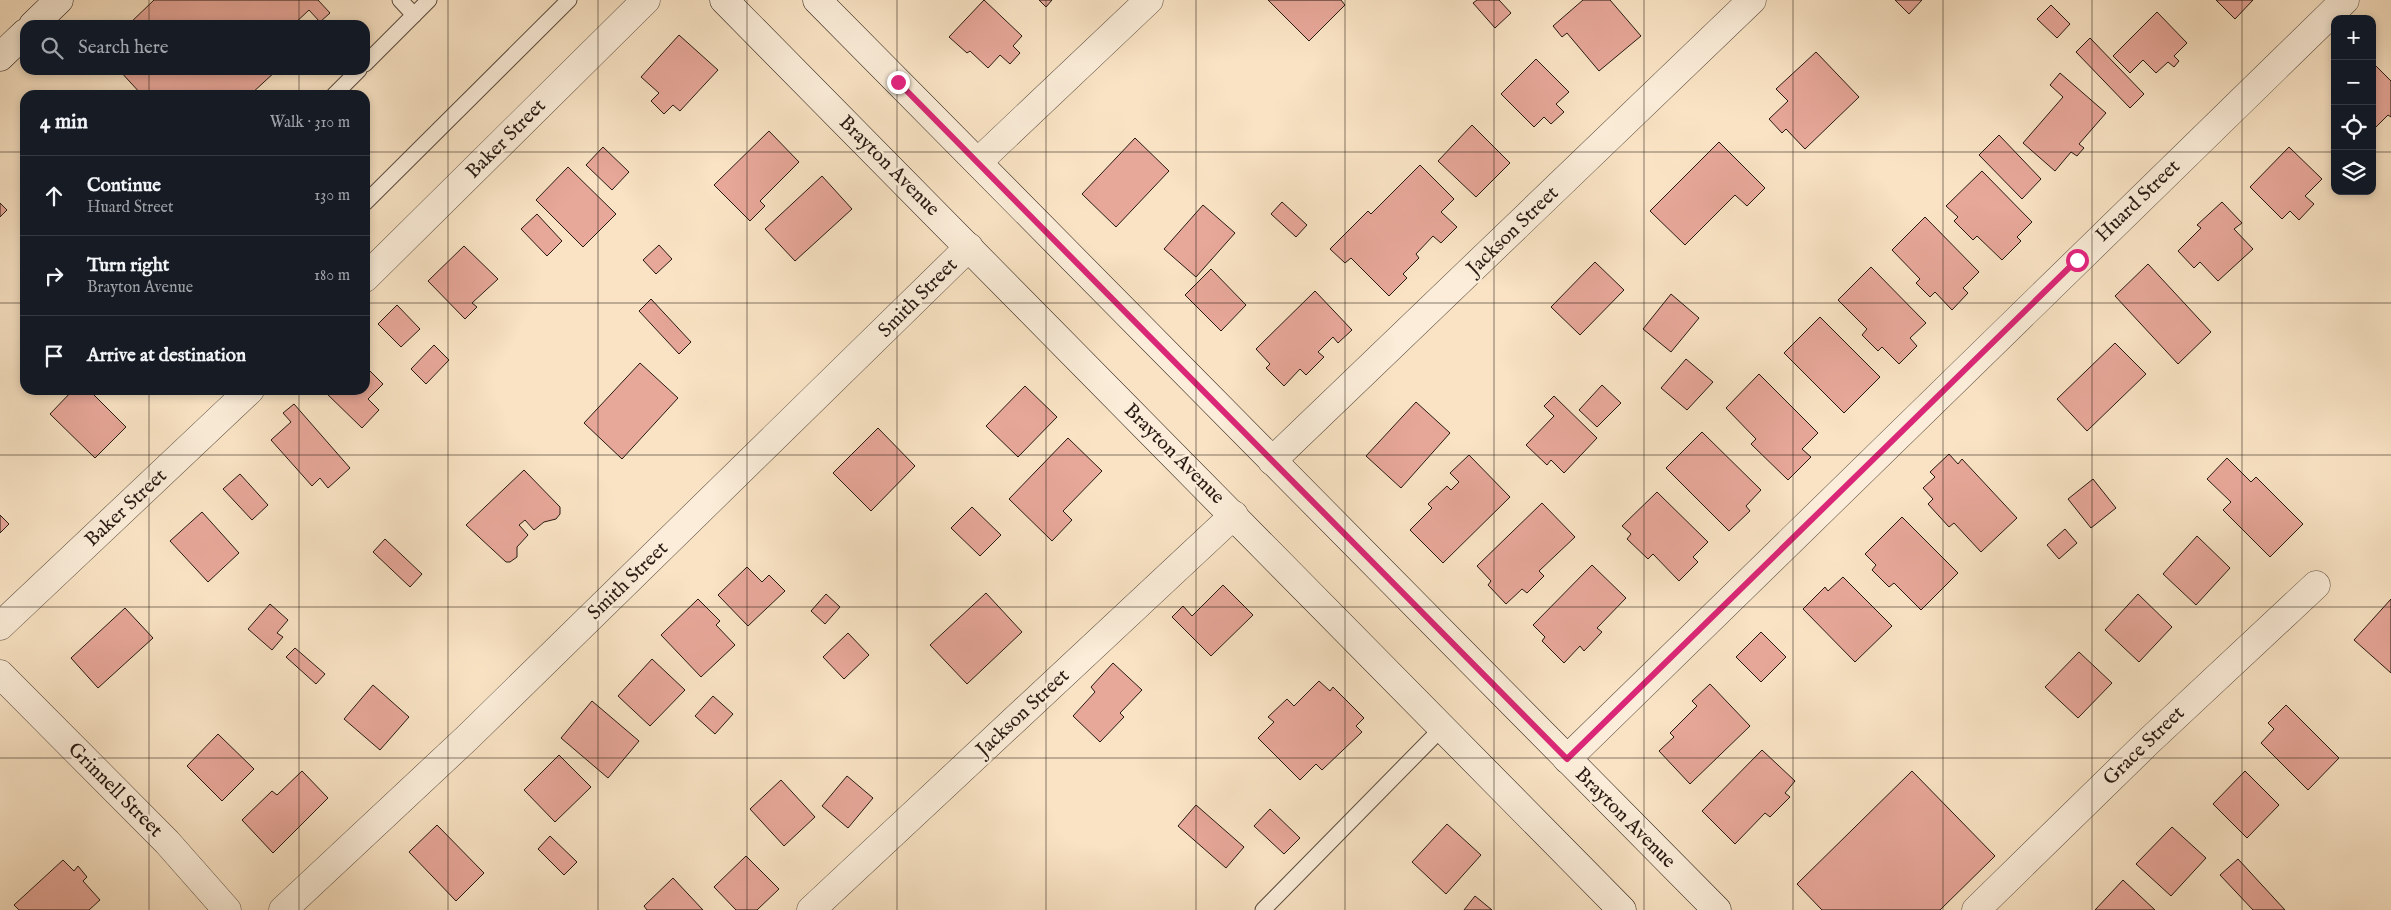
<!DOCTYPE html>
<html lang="en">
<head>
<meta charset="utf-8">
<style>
	body { margin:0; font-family:"IM FELL English",serif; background:#242831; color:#f1f3f6 }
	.controls { position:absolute; right:15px; top:15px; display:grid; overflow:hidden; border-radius:10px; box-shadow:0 2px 8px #0003 }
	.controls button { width:45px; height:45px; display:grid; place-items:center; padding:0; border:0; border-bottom:1px solid #363941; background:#171b24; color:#f1f3f6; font:25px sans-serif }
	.stop { position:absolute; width:15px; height:15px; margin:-11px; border:4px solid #db2777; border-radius:50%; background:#fff }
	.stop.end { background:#db2777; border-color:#fff; box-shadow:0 1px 5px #0008 }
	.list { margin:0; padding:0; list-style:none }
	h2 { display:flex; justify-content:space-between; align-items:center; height:65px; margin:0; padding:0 20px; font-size:21px }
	h2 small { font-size:16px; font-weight:400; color:#9ea1a6 }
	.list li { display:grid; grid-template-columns:32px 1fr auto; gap:15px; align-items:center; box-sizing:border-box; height:80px; padding:0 20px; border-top:1px solid #363941 }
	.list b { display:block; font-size:19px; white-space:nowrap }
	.list p { margin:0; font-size:16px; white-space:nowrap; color:#9ea1a6 }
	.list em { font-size:16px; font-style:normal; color:#9ea1a6 }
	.icon { flex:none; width:28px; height:28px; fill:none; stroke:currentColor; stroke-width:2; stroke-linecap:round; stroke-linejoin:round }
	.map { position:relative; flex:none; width:2391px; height:910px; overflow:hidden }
	.search { position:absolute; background:#171b24; box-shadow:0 2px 8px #0003; left:20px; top:20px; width:350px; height:55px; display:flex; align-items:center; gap:12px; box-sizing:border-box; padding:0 18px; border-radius:15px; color:#9ea1a6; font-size:19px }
	.panel { position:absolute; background:#171b24; box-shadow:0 2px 8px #0003; left:20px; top:90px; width:350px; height:305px; border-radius:15px }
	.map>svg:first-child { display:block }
	.building { fill:#e7a799; stroke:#271a12 }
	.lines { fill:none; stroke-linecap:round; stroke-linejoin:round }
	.service-casing { stroke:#5c4c3e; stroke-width:17 }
	.minor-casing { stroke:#5c4c3e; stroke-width:29 }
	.secondary-casing { stroke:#271a12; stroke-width:29 }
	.service { stroke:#fbedd9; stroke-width:15 }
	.minor { stroke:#fbedd9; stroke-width:28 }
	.secondary { stroke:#fbedd9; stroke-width:28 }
	.route { stroke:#db2777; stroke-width:6 }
	.grid { fill:none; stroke:#271a12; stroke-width:1; stroke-opacity:0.55 }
	.labels { text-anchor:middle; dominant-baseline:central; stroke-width:5; stroke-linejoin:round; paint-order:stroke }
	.street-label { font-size:20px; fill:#271a12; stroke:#fbedd9 }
</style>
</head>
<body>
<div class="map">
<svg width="2391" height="910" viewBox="0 0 2391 910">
	<rect width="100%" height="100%" fill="#f9e3c4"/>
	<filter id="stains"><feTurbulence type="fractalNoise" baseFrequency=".004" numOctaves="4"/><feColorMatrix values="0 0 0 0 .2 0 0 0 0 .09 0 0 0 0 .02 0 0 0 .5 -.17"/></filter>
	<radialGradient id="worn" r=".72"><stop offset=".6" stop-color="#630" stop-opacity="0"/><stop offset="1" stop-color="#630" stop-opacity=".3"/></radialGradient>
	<!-- building -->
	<g class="building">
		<path d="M154,0H318L330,13L320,22L309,10L293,25H128Z"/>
		<path d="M984,0L1022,36L1013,46L1020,53L1010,64L1000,55L988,68L970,51L967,53L949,37Z"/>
		<path d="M1039,0H1052L1046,7Z"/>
		<path d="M1268,0H1341L1345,5L1309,41Z"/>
		<path d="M1477,0H1499L1511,13L1495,28L1473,3Z"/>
		<path d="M1583,0H1610L1641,36L1599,71L1567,33L1562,37L1553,26Z"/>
		<path d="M1895,0H1922L1909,14Z"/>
		<path d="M2216,0H2253L2235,19Z"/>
		<path d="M2051,5L2070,24L2057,38L2037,19Z"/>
		<path d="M2157,12L2187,43L2174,56L2179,61L2174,67L2168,62L2156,73L2143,60L2130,73L2113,56Z"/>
		<path d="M679,35L718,70L680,111L673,105L664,114L651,101L659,93L641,77Z"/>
		<path d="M2090,38L2144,94L2130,108L2076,52Z"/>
		<path d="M1816,52L1859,97L1805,149L1786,129L1782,133L1769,119L1788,101L1776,89Z"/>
		<path d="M1536,59L1569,92L1556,104L1564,112L1551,124L1544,117L1534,127L1501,94Z"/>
		<path d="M2372,62L2391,81V117L2388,115L2372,131Z"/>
		<path d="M119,70H277L250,95H142Z"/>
		<path d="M2060,73L2106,113L2079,144L2084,148L2077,156L2071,152L2055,171L2023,143L2063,97L2050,85Z"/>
		<path d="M1472,125L1510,163L1476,197L1438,161Z"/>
		<path d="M769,131L799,162L760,201L765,206L750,221L714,185Z"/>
		<path d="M1999,135L2041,179L2022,199L1979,155Z"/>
		<path d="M1135,138L1169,171L1116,227L1082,194Z"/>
		<path d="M1719,142L1765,188L1747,206L1735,195L1685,245L1650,211Z"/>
		<path d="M603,147L629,172L612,190L586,165Z"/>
		<path d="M2289,147L2322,179L2305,196L2314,204L2299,220L2290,211L2282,219L2250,187Z"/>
		<path d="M1420,165L1454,199L1441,212L1457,227L1441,243L1433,236L1416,254L1419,258L1403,274L1407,278L1389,296L1351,258L1345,263L1330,249L1368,211L1371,214Z"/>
		<path d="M568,167L616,214L583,247L536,200Z"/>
		<path d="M1982,171L2032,222L2017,237L2021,241L2002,260L1977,236L1973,240L1954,221L1958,217L1946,206Z"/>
		<path d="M822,176L852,209L795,261L765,229Z"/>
		<path d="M1282,202L1307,225L1296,237L1271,214Z"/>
		<path d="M2222,202L2242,223L2234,229L2253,249L2218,281L2200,262L2194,268L2178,251L2201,228L2197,225Z"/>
		<path d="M0,203L7,210L0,217Z"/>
		<path d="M1203,205L1235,233L1196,277L1164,249Z"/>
		<path d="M537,214L562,241L547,256L521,229Z"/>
		<path d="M1925,217L1979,272L1963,288L1968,293L1952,310L1935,292L1930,297L1916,283L1920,279L1892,250Z"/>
		<path d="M659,245L672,259L656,274L643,260Z"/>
		<path d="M464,246L498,279L472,303L477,307L465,319L428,281Z"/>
		<path d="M1595,262L1624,290L1580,335L1551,307Z"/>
		<path d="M2148,264L2211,332L2178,364L2115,296Z"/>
		<path d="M1871,267L1926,323L1910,338L1917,346L1899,364L1882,347L1878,351L1862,335L1867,329L1838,300Z"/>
		<path d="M1211,269L1246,305L1221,331L1185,295Z"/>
		<path d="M1315,291L1352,330L1338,343L1333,337L1318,352L1324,357L1306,375L1300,369L1284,386L1266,368L1270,364L1256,349Z"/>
		<path d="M1671,294L1699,318L1671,352L1643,329Z"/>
		<path d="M651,299L691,342L679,354L639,311Z"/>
		<path d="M397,305L420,329L401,347L378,324Z"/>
		<path d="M1820,317L1880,377L1844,413L1784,353Z"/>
		<path d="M2115,343L2146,374L2087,431L2057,399Z"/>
		<path d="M434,345L449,360L426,384L411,369Z"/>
		<path d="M1686,359L1713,382L1687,410L1661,388Z"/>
		<path d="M640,363L678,398L622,459L584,423Z"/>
		<path d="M365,366L383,384L368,399L379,410L362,428L324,391L365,390Z"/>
		<path d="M1759,374L1818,433L1802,449L1811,457L1788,480L1751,444L1756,439L1726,408Z"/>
		<path d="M1602,385L1621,403L1597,427L1579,410Z"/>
		<path d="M1025,386L1057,417L1018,457L986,426Z"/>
		<path d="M73,390H89L126,427L95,458L50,414Z"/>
		<path d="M1554,396L1597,438L1564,473L1551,460L1547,465L1526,445L1554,416L1544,406Z"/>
		<path d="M1416,402L1450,433L1401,488L1366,456Z"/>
		<path d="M294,404L350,468L328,488L320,478L312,486L271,440L291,422L283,413Z"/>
		<path d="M878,428L915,466L871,511L833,473Z"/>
		<path d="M1702,432L1761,490L1746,506L1750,511L1729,531L1666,468Z"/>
		<path d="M1068,438L1102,471L1063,511L1072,520L1052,541L1009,499Z"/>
		<path d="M1949,454L1958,464L1962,459L2017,518L1981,552L1954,523L1949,527L1928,504L1933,499L1923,488L1935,477L1930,472Z"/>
		<path d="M1469,455L1510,497L1443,563L1410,530L1432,508L1428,504L1447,486L1451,490L1459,482L1450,473Z"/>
		<path d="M2227,458L2251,482L2256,477L2303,524L2270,557L2223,510L2231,502L2207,479Z"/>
		<path d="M524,470L560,507V514L556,519L544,522L534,530L525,520L519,525L528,535L517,547V557L510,562H506L466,525Z"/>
		<path d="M240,474L268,505L252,520L223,489Z"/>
		<path d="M2093,479L2116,508L2091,528L2068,499Z"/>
		<path d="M1657,492L1708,542L1693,557L1698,562L1679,581L1653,554L1648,559L1627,539L1631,534L1622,526Z"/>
		<path d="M1542,503L1575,537L1539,571L1544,576L1527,593L1522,589L1506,604L1488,585L1491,581L1477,566Z"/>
		<path d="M972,507L1001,535L980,556L951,528Z"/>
		<path d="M202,512L239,553L208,582L170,541Z"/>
		<path d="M0,515L9,524L0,533Z"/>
		<path d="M1902,517L1958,573L1921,610L1894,583L1889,587L1872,570L1876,565L1865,554Z"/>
		<path d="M2065,529L2077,543L2059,559L2047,545Z"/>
		<path d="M2197,536L2230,568L2196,605L2163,574Z"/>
		<path d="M385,539L422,574L410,587L373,552Z"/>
		<path d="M1592,565L1626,598L1597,628L1602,632L1584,651L1580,646L1564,663L1542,641L1545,637L1533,625Z"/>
		<path d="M747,567L762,582L769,575L785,591L748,626L718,595Z"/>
		<path d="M1843,577L1892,626L1855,662L1803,609L1825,587L1828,591Z"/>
		<path d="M1223,585L1253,615L1211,656L1172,617L1183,606L1192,616Z"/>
		<path d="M986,593L1022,632L967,684L930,645Z"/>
		<path d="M826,594L840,607L825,624L811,611Z"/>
		<path d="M2138,594L2172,627L2139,662L2105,630Z"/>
		<path d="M698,599L720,621L716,625L735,645L701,677L661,635Z"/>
		<path d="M2391,599V673L2354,640Z"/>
		<path d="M270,604L288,620L277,633L283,637L272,650L248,629Z"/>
		<path d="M125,608L153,638L98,688L71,658Z"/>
		<path d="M1761,632L1786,657L1761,682L1736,657Z"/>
		<path d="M848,633L869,655L844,679L823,657Z"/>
		<path d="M295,648L325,674L316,684L286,657Z"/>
		<path d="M2079,652L2112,683L2078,718L2045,687Z"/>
		<path d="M652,659L685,690L650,726L618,696Z"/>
		<path d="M1113,663L1142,690L1120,713L1124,717L1100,742L1073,716L1095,692L1091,687Z"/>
		<path d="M1319,681L1330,691L1333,687L1364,718L1356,726L1362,732L1322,770L1316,764L1300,780L1258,738L1274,722L1268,717L1287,699L1294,706Z"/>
		<path d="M1710,684L1750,726L1690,784L1659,751L1674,737L1670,733L1697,706L1692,701Z"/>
		<path d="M373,685L409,717L380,750L344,719Z"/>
		<path d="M713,696L733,714L715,734L695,716Z"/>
		<path d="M592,701L639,741L608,778L561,738Z"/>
		<path d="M2286,705L2339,758L2308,790L2261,743L2274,729L2268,723Z"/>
		<path d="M218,734L254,769L222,801L187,766Z"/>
		<path d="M1762,750L1795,781L1785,793L1790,797L1770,817L1765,813L1735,844L1702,811Z"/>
		<path d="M559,755L591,787L555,822L524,790Z"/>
		<path d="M302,771L328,798L273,853L242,820L272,791L277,795Z"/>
		<path d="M1912,771L1995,856L1940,910H1822L1797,884Z"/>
		<path d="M2245,771L2279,805L2247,838L2213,804Z"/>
		<path d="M847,776L873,798L848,828L822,806Z"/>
		<path d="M781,780L815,817L784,846L750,809Z"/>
		<path d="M1196,805L1244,847L1226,868L1178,826Z"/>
		<path d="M1270,809L1300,838L1284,854L1254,826Z"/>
		<path d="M1447,824L1481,855L1446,894L1412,862Z"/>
		<path d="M437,825L484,873L456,901L409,852Z"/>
		<path d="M2172,827L2206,858L2171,896L2136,864Z"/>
		<path d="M550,836L577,862L564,875L538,849Z"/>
		<path d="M746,856L779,889L757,910H736L714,887Z"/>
		<path d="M2238,859L2285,910H2253L2220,875Z"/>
		<path d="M63,860L74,871L78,866L87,877L83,881L100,900L89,910H19L14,905Z"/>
		<path d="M673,878L703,910H647L644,906Z"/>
		<path d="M2123,880L2155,910H2095Z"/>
		<path d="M1475,896L1492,910H1464Z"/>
	</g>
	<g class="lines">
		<defs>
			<g id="service">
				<path d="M400,0L414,15"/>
				<path d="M365,64L429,0"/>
				<path d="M334,95L359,70"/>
				<path d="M365,203L569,0"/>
				<path d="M1263,910L1442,728"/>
			</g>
			<g id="minor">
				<path d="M978,162L1149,0"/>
				<path d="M365,278L646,0"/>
				<path d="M1272,461L1752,0"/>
				<path d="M0,626L250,390"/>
				<path d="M0,674L167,842L227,910"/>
				<path d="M1567,759L2345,0"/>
				<path d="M283,910L468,737L969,247"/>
				<path d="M811,910L1234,515"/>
				<path d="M1976,910L2148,742L2316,585"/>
			</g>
			<g id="secondary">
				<path d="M724,0L1622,910"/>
				<path d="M817,0L1717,910"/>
				<path d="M33,25L59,0"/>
				<path d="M0,57L25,33"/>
			</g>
		</defs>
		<!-- service casing -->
		<use href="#service" class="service-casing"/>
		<!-- minor casing -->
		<use href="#minor" class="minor-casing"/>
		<!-- secondary casing -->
		<use href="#secondary" class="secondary-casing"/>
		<!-- service -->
		<use href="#service" class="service"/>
		<!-- minor -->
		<use href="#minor" class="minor"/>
		<!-- secondary -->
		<use href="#secondary" class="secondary"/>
	</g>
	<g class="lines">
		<!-- route -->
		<path class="route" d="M898,82L1567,759L2077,260"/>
	</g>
	<!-- grid -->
	<path class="grid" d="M149,0V25M299,0V25M448,0V910M598,0V910M747,0V910M897,0V910M1046,0V910M1196,0V910M1345,0V910M1494,0V910M1644,0V910M1793,0V910M1943,0V910M2092,0V910M2242,0V910M149,70V95M299,70V95M0,152H25M365,152H2335M2372,152H2391M0,303H25M365,303H2391M149,390V910M299,390V910M0,455H2391M0,607H2391M0,758H2391"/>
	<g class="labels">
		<!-- street labels -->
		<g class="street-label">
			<text transform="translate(506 139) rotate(-45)">Baker Street</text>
			<text transform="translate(889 166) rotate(45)">Brayton Avenue</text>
			<text transform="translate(2138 201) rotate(-44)">Huard Street</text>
			<text transform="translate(1513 231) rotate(-44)">Jackson Street</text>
			<text transform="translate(918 298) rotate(-45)">Smith Street</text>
			<text transform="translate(1174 454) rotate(45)">Brayton Avenue</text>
			<text transform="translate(126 508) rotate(-43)">Baker Street</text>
			<text transform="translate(628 581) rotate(-44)">Smith Street</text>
			<text transform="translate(1023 713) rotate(-43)">Jackson Street</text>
			<text transform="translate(2144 746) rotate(-44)">Grace Street</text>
			<text transform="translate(115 790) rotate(45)">Grinnell Street</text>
			<text transform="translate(1625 818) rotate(45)">Brayton Avenue</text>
		</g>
	</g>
	<rect width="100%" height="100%" filter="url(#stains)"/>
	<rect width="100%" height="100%" fill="url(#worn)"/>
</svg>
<div class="controls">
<button>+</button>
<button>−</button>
<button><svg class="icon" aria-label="locate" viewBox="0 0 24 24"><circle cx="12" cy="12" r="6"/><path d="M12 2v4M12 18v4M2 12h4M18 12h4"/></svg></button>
<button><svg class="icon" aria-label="layers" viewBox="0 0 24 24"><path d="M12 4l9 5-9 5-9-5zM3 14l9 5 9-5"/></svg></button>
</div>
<div class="stop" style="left:2077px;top:260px"></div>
<div class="stop end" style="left:898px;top:82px"></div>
<div class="search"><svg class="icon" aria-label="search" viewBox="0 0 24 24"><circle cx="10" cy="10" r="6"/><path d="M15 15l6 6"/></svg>Search here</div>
<section class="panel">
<h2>4 min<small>Walk · 310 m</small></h2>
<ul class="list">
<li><svg class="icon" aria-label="ahead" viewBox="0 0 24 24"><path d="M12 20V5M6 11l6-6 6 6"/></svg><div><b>Continue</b><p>Huard Street</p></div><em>130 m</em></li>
<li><svg class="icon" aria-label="right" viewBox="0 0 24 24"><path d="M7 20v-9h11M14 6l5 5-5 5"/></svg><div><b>Turn right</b><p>Brayton Avenue</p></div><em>180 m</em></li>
<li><svg class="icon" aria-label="arrive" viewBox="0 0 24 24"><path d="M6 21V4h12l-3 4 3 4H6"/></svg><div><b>Arrive at destination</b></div></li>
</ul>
</section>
</div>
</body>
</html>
